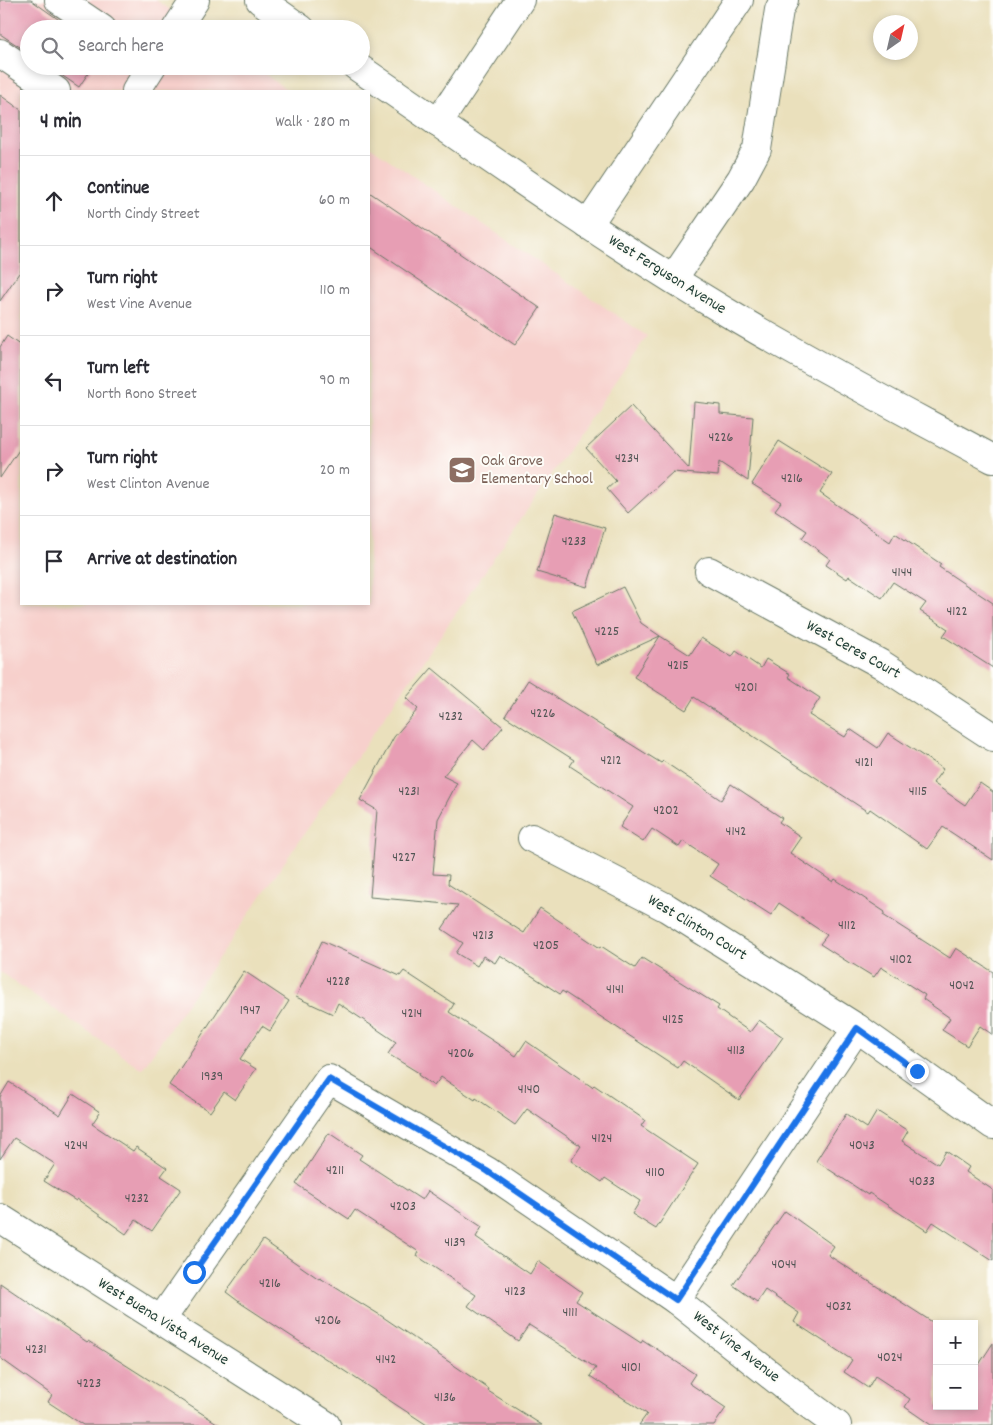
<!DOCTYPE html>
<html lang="en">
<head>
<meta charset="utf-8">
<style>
	body { margin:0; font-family:Dekko,sans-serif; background:#f7f7f7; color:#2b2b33 }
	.controls { position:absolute; right:15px; bottom:15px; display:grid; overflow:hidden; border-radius:0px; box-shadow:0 2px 8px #0003 }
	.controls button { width:45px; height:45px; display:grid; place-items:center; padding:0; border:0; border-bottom:1px solid #e1e1e2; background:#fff; color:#2b2b33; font:25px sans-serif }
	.compass { position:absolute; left:873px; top:15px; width:45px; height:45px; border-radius:50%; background:#fff; box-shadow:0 2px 8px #0003; rotate:34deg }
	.stop { position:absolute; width:15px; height:15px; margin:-11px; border:4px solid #1a73e8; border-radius:50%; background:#fff }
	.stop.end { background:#1a73e8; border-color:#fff; box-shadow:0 1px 5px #0008 }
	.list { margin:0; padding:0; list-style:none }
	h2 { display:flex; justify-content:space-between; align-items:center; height:65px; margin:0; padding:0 20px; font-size:21px }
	h2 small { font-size:16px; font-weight:400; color:#7c7c81 }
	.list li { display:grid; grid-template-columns:32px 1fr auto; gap:15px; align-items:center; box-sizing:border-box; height:90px; padding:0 20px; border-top:1px solid #e1e1e2 }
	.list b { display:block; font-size:19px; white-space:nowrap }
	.list p { margin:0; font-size:16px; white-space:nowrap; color:#7c7c81 }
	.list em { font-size:16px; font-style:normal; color:#7c7c81 }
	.icon { flex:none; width:28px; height:28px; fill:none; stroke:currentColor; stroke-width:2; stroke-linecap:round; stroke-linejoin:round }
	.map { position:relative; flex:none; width:993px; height:1425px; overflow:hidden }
	.search { position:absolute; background:#fff; box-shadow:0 2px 8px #0003; left:20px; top:20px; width:350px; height:55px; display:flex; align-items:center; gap:12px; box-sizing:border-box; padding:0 18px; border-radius:28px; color:#7c7c81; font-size:19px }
	.panel { position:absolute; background:#fff; box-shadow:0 2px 8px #0003; left:20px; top:90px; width:350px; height:515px; border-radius:0px }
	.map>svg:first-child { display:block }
	.built { fill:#f7d0cc }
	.building { fill:#e79eb4 }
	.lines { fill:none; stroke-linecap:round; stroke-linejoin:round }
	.minor-casing { stroke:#667664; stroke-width:30 }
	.minor { stroke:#fff; stroke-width:28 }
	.route { stroke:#1a73e8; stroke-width:6 }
	.labels { text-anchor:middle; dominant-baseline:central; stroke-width:4; stroke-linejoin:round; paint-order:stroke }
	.number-label { font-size:14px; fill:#515554 }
	.street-label { font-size:16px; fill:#1f3d34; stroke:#fdfcf7 }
	.education-label { font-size:16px; fill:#785e54; stroke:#fdfcf7; text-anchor:start }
</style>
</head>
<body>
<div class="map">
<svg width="993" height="1425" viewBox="0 0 993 1425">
	<rect width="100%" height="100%" fill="#fdfcf7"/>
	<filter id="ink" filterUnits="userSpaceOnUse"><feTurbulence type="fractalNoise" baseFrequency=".02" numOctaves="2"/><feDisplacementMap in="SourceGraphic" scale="10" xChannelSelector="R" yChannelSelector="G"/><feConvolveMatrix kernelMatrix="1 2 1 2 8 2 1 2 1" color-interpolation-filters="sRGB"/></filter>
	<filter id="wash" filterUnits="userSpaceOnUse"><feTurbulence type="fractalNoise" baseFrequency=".0096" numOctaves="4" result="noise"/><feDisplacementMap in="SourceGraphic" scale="20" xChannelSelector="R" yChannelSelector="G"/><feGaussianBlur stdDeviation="1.12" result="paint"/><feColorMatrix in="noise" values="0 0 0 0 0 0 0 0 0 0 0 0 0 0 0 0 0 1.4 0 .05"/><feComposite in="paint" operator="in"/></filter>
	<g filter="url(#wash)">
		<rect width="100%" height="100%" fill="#eae0bc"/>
		<!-- built -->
		<path class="built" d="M0,0H156L198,29H29V66H253L289,91H21V604H369V146L647,336L142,1069L0,972Z"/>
		<g id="blocks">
			<!-- building -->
			<g class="building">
				<path d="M0,0H31L72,29H29V53L0,34Z"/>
				<path d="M48,66H93L79,87Z"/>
				<path d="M0,95L21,110V270L0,301Z"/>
				<path d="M369,192L540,308L515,345L369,246Z"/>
				<path d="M7,336L21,346V447L0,478V347Z"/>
				<path d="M694,402L720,405V414L753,417L748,481L719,462L718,476L673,472L628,513L607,489L616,481L586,448L631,406L689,469Z"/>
				<path d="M779,441L832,474L820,493L890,542L895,533L941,564L939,567L993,603V668L943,636L948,629L920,611L926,603L893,582L882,598L849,576L847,579L826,565L830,559L802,538L807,531L775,510L781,502L752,484Z"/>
				<path d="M555,513L605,528L587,587L537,572Z"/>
				<path d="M623,587L641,623L660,636L597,665L572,611Z"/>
				<path d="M660,636L690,655L701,638L732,657L736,651L761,668L766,659L790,674L788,677L820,698L809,715L845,737L850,729L878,748L888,733L943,769L933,783L965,805L980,783L993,792V860L943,827L927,849L870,809L868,812L694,697L686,710L634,677Z"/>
				<path d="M432,668L503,727L484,750L473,740L443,776L457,783L438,819L433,874L449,875L448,884L524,933L540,908L600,948L601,946L635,968L642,958L719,1006L717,1009L750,1032L759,1020L783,1037L739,1100L683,1061L678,1068L562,991L560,994L500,955L495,963L483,956L477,966L456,953L463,943L442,929L458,905L370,897L377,810L360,800L394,737L418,709L406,698Z"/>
				<path d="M528,680L661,763L663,761L721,800L731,784L782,818L779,822L801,837L790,853L833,882L835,879L885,912L883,915L950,958L956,948L993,972V1035L980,1026L967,1046L942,1030L950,1018L923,999L925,995L881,967L874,977L851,963V964L820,944L827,935L779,903L771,915L710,876L718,864L683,841L679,847L652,829L643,842L620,827L633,807L570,766L574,760L505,716Z"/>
				<path d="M322,941L400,976L404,971L454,1004L449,1012L516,1056L526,1041L592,1087L594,1085L645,1120L641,1126L698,1164L656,1229L632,1214L640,1201L605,1178L602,1182L571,1161L581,1146L527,1109L515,1125L476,1098L475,1100L441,1077L434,1086L418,1075L419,1073L388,1054L396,1042L338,1003L333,1014L296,997Z"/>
				<path d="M244,971L289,1001L270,1031L262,1026L240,1059L256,1069L235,1100L224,1092L210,1112L169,1085Z"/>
				<path d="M9,1082L60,1115L73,1094L100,1112L92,1124L133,1151L136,1147L167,1168L161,1176L181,1189L152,1231L136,1220L126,1234L77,1199L76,1201L44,1181L55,1164L14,1138L0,1159V1097Z"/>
				<path d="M877,1111L908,1131L902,1141L938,1164L946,1151L969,1167L966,1172L993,1190V1261L933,1222L927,1231L869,1193L868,1195L816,1161L846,1114L867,1128Z"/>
				<path d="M329,1133L362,1155L359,1159L422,1200L428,1191L482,1227L476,1237L530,1274L538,1261L582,1292L576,1301L641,1343L643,1340L695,1374L689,1383L726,1408L714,1425H639L647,1414L590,1376L596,1368L529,1325L518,1341L468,1306L476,1295L417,1256L419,1252L355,1210L349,1219L296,1184Z"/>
				<path d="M785,1211L834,1246L828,1255L937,1325V1406H974V1364L978,1366L993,1343V1425H931L905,1407L910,1399L875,1376L868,1388L844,1372L852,1360L794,1322L799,1313L765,1290L757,1302L733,1285Z"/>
				<path d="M263,1240L319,1279L320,1278L380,1315L489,1389L488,1391L542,1425H427L242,1304L226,1292Z"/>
				<path d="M0,1283L87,1342L88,1341L220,1425H83L48,1402L52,1395L0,1358Z"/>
			</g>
		</g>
	</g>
	<g filter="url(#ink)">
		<use href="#blocks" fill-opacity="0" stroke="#667664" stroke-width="1"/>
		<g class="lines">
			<defs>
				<g id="minor">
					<path d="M59,0L102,29"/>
					<path d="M260,0L301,29"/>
					<path d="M176,29L195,0"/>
					<path d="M0,53L56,91"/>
					<path d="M356,66C482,153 606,241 738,319C821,368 908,413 993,459"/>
					<path d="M136,91L152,66"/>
					<path d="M438,123L520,0"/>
					<path d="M588,225L739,0"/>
					<path d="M673,279L741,179L757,149L779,10L784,0"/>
					<path d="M709,571L881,664L993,737"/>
					<path d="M532,838L667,908L857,1028L993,1125"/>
					<path d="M0,1218L326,1425"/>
					<path d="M676,1300L857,1028"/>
					<path d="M161,1320L329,1079L487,1171L676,1300L792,1392L837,1425"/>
				</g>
			</defs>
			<!-- minor casing -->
			<use href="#minor" class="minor-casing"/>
			<!-- minor -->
			<use href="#minor" class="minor"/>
		</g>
	</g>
	<g class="lines" filter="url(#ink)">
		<!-- route -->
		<path class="route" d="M194,1272L329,1079L487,1171L676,1300L857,1028L917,1071"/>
	</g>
	<!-- icons -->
	<defs>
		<symbol id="school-square" viewBox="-11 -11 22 22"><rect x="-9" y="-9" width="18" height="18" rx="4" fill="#8d6e63" stroke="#fdfcf7"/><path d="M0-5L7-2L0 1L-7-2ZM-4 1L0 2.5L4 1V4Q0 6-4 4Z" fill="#fff"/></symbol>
	</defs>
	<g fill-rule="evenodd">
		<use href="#school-square" x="446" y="454" width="32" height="32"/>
	</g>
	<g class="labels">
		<!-- number labels -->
		<g class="number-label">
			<text x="721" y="438">4226</text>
			<text x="627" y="459">4234</text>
			<text x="792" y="479">4216</text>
			<text x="574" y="542">4233</text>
			<text x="902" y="573">4144</text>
			<text x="957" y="612">4122</text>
			<text x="607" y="632">4225</text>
			<text x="678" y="666">4215</text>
			<text x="746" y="688">4201</text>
			<text x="543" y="714">4226</text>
			<text x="451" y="717">4232</text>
			<text x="611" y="761">4212</text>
			<text x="864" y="763">4121</text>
			<text x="409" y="792">4231</text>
			<text x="918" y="792">4115</text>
			<text x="666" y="811">4202</text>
			<text x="736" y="832">4142</text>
			<text x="404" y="858">4227</text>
			<text x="847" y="926">4112</text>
			<text x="483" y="936">4213</text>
			<text x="546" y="946">4205</text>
			<text x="901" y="960">4102</text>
			<text x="338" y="982">4228</text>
			<text x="962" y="986">4042</text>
			<text x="615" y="990">4141</text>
			<text x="250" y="1011">1947</text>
			<text x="412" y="1014">4214</text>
			<text x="673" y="1020">4125</text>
			<text x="736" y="1051">4113</text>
			<text x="461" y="1054">4206</text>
			<text x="212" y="1077">1939</text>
			<text x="529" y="1090">4140</text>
			<text x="602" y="1139">4124</text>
			<text x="76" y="1146">4244</text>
			<text x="862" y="1146">4043</text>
			<text x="335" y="1171">4211</text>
			<text x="655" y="1173">4110</text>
			<text x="922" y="1182">4033</text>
			<text x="137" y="1199">4232</text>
			<text x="403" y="1207">4203</text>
			<text x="455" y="1243">4139</text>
			<text x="784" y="1265">4044</text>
			<text x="270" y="1284">4216</text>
			<text x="515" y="1292">4123</text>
			<text x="839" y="1307">4032</text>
			<text x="570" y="1313">4111</text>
			<text x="328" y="1321">4206</text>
			<text x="36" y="1350">4231</text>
			<text x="890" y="1358">4024</text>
			<text x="386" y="1360">4142</text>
			<text x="631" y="1368">4101</text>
			<text x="89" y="1384">4223</text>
			<text x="445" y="1398">4136</text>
		</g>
		<!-- street labels -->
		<g class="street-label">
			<text transform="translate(667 275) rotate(32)">West Ferguson Avenue</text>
			<text transform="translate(853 650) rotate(29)">West Ceres Court</text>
			<text transform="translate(697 928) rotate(31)">West Clinton Court</text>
			<text transform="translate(163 1322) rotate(32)">West Buena Vista Avenue</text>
			<text transform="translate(736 1347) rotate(38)">West Vine Avenue</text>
		</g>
		<!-- education labels -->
		<g class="education-label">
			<text x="481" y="461">Oak Grove<tspan x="481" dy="18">Elementary School</tspan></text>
		</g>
	</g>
</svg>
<div class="controls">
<button>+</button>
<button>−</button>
</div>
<svg class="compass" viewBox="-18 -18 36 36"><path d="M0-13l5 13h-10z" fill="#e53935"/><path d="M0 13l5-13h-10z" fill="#7c7c81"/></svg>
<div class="stop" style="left:194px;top:1272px"></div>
<div class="stop end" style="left:917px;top:1071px"></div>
<div class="search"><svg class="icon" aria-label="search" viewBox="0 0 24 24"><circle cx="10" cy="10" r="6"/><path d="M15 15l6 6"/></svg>Search here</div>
<section class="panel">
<h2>4 min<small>Walk · 280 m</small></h2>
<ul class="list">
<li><svg class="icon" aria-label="ahead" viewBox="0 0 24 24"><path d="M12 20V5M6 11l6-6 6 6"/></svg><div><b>Continue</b><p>North Cindy Street</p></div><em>60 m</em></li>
<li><svg class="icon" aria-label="right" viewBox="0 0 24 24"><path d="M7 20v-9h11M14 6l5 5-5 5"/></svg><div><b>Turn right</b><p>West Vine Avenue</p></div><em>110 m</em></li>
<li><svg class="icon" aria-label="left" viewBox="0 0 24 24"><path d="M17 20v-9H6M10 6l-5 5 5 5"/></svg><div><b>Turn left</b><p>North Rono Street</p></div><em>90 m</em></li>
<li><svg class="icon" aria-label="right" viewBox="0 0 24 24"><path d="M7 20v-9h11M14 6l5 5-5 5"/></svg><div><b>Turn right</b><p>West Clinton Avenue</p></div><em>20 m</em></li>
<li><svg class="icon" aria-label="arrive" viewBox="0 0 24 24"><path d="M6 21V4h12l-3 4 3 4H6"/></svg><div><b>Arrive at destination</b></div></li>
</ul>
</section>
</div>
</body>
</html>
